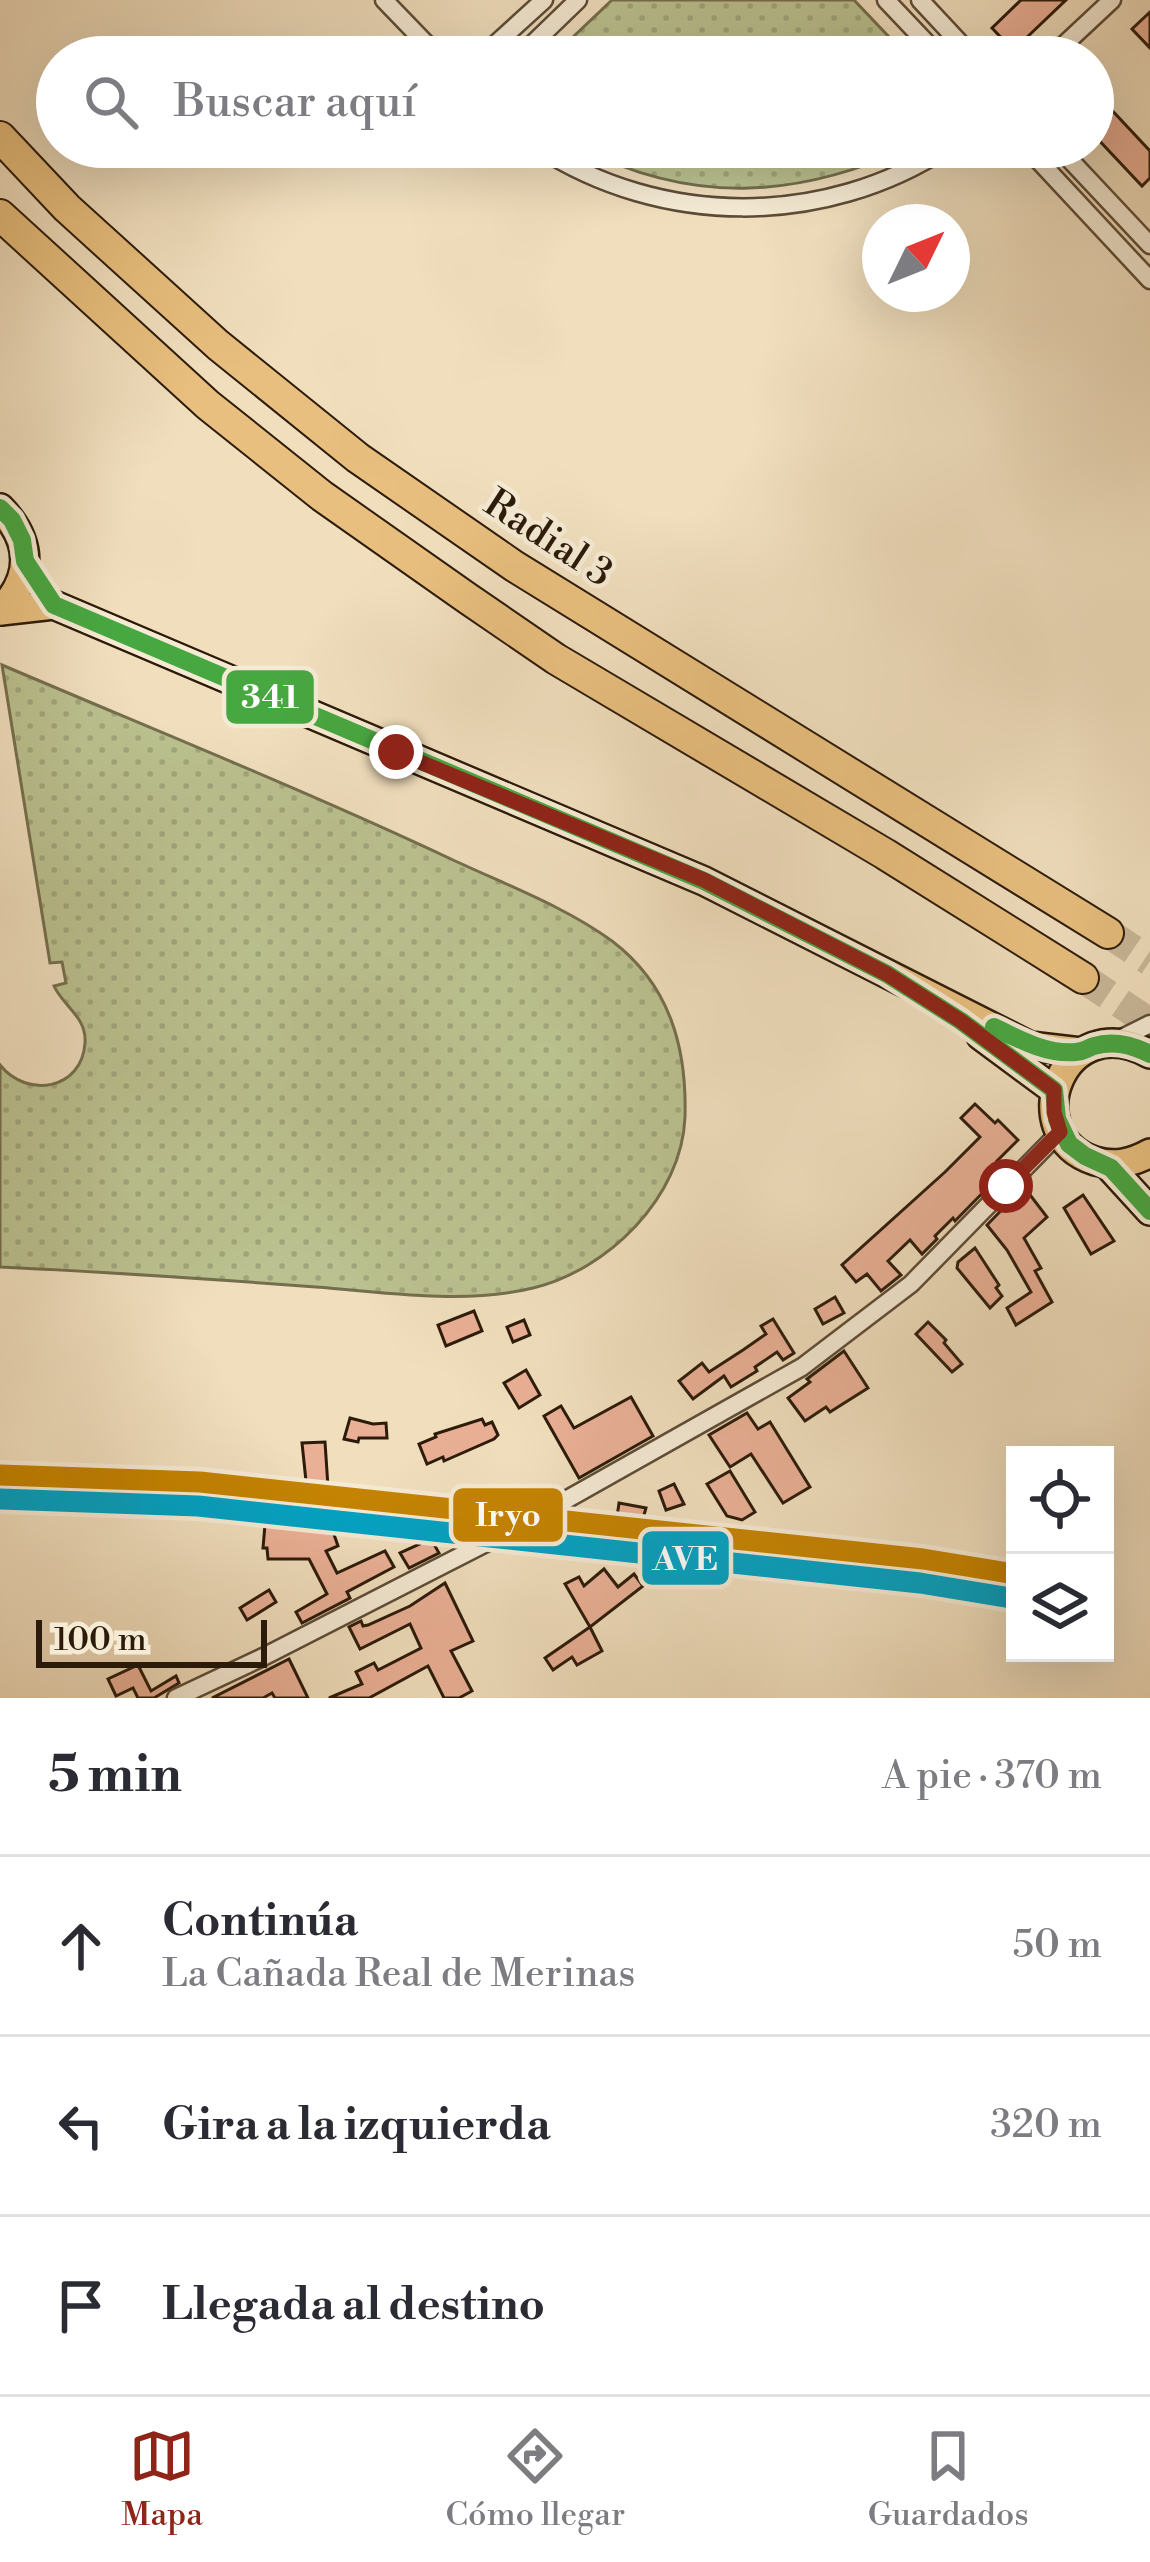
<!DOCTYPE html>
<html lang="es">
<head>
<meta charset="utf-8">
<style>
	body { margin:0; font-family:"Libre Bodoni",serif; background:#f7f7f7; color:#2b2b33 }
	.controls { position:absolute; right:36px; bottom:36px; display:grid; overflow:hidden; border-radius:0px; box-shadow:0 12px 48px #0002 }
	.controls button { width:108px; height:108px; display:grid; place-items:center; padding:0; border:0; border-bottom:3px solid #e1e1e2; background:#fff; color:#2b2b33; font:60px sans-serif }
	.compass { position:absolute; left:862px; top:204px; width:108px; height:108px; border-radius:50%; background:#fff; box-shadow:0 12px 48px #0002; rotate:47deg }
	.scale { position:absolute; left:36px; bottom:30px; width:231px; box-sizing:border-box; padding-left:12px; border:6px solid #2c1b0a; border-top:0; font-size:33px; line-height:42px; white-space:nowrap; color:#2c1b0a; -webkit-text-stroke:9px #f5ead4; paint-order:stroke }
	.stop { position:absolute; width:36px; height:36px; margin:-27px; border:9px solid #8f2418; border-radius:50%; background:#fff }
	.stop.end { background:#8f2418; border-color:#fff; box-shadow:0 3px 12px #0008 }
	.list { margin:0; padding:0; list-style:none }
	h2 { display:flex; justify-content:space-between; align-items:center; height:156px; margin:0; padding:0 48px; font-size:51px }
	h2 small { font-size:39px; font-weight:400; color:#7c7c81 }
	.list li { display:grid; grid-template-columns:78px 1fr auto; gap:36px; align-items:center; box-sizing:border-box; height:180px; padding:0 48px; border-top:3px solid #e1e1e2 }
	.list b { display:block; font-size:45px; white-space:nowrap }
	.list p { margin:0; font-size:39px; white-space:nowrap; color:#7c7c81 }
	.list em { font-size:39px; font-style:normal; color:#7c7c81 }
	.icon { flex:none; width:66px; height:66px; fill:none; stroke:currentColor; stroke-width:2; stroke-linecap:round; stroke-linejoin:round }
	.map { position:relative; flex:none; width:1150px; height:1698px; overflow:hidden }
	.search { position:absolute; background:#fff; box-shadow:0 12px 48px #0002; left:36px; right:36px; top:36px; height:132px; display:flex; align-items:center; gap:30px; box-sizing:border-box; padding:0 42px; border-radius:66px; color:#7c7c81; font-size:45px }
	.sheet { height:696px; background:#fff }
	nav { display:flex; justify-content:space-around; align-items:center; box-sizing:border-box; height:168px; border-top:3px solid #e1e1e2; background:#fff; font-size:33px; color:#7c7c81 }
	nav a { display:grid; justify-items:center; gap:6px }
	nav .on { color:#8f2418 }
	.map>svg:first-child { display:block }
	.grass { fill:url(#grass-dots); stroke:#746e4d; stroke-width:3 }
	.building { fill:#eab096; stroke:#2c1b0a; stroke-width:3 }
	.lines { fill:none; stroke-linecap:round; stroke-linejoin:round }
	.highway-tunnel { stroke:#c9b799; stroke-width:30; stroke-dasharray:30 15; stroke-linecap:butt }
	.street-casing { stroke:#5d4c37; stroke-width:21 }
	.primary-casing { stroke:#2c1b0a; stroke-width:32 }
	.highway-casing { stroke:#2c1b0a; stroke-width:34 }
	.street { stroke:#f5ead4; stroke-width:16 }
	.primary { stroke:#e8bf7e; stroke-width:27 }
	.highway { stroke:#e8bf7e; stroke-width:30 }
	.bus-1-casing { stroke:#f5ead4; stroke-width:27 }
	.bus-1 { stroke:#47a741; stroke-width:18 }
	.rail-1-casing { stroke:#f5ead4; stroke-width:30 }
	.rail-2-casing { stroke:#f5ead4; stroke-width:30 }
	.rail-1 { stroke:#c48302; stroke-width:21 }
	.rail-2 { stroke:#02a2c4; stroke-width:21 }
	.route { stroke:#8f2418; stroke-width:15 }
	.labels { text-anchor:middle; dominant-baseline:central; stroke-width:9; stroke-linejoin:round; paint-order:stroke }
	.street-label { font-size:39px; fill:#2c1b0a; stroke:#f5ead4 }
	.line-badge { stroke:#f5ead4; stroke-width:4.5 }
	.badge-label { font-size:33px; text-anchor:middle; font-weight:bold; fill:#fff }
</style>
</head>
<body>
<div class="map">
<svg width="1150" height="1698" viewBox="0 0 1150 1698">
	<defs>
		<pattern id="grass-dots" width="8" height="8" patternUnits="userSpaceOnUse" patternTransform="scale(3)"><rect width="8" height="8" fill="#bbc190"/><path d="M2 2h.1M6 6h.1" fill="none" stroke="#a1a57b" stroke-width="1.8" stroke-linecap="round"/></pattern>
	</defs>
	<rect width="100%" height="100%" fill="#f0debd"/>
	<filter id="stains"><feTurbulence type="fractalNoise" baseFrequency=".00167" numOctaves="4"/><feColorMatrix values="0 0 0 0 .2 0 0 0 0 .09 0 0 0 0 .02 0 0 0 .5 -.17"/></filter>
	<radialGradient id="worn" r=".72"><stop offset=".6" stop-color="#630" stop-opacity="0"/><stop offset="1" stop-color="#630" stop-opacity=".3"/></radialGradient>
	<!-- grass -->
	<g class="grass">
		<path d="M612,0H854L908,57H552Z"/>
		<path d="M578,147H911C795,199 693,205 578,147Z"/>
		<path d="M2,665C152,729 304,790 451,859C504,884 564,906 612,941C670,985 687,1048 685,1117C682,1197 608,1270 533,1288C464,1305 386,1292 316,1287C211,1279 106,1272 0,1267V1065C27,1099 82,1090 85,1043C87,1017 63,1006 54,986L66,983L62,962L50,963Z"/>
	</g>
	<!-- building -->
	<g class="building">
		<path d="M1021,0H1066L1023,41L1021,39L1011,48L992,28Z"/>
		<path d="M1150,12V48L1132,29Z"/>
		<path d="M1093,90L1150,151V178L1142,186L1093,134Z"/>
		<path d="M975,1104L995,1123L998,1120L1018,1140L997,1161L1006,1169L955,1221L953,1218L935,1236L937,1239L922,1254L910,1240L888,1261L901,1275L881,1291L867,1274L856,1282L842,1265L945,1172L980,1137L961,1118Z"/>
		<path d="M1024,1187L1047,1217L1024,1238L1041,1268L1035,1271L1052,1302L1016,1325L1007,1308L1031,1292L1007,1250L987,1225Z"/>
		<path d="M1083,1195L1114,1241L1091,1254L1064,1208Z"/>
		<path d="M975,1248L999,1285L996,1288L1002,1296L990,1308L957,1268L958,1262Z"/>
		<path d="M835,1297L844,1313L823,1324L815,1309Z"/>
		<path d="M474,1311L482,1331L446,1346L438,1325Z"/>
		<path d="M773,1319L794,1353L783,1360L777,1352L755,1367L757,1371L731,1387L724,1376L693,1399L679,1381L702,1363L709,1372L743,1350L766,1334L761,1326Z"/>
		<path d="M524,1320L530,1335L513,1342L507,1327Z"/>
		<path d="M928,1322L946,1340L944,1343L962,1364L952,1372L916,1334Z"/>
		<path d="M844,1351L868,1388L830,1412L826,1407L805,1421L788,1398L810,1382L807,1379Z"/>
		<path d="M526,1370L540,1395L519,1408L504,1383Z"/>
		<path d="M631,1397L653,1436L579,1478L544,1416L561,1406L574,1428Z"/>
		<path d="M747,1413L758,1429L770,1422L810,1487L783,1503L751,1454L730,1467L709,1435Z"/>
		<path d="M350,1418L373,1424L386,1423L387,1438H359L358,1442L344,1439Z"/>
		<path d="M482,1419L485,1425L492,1422L498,1435L494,1439L444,1461L443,1457L427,1464L419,1444L436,1437L435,1434Z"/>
		<path d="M325,1442L328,1487H336L337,1504L323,1503L338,1546L326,1551L337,1573L385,1551L394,1567L347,1592L350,1598L302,1623L296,1612L327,1594L309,1559H268L267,1548H263L269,1478L306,1481L302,1443Z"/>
		<path d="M730,1471L755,1512L742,1520L727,1516L707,1484Z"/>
		<path d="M674,1484L684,1504L666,1510L659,1491Z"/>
		<path d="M619,1503L646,1508L642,1522L617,1517Z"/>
		<path d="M503,1514L505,1518L502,1520L453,1546L450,1533Z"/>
		<path d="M431,1539L439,1553L409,1568L400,1553Z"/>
		<path d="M604,1569L618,1587L634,1574L643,1586L590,1627L565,1584L579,1577L584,1586Z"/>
		<path d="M445,1583L473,1641L451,1651L472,1691L459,1698H444L428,1666L369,1698H329L362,1684L356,1672L374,1663L378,1670L421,1648L410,1624L360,1649L349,1627L361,1621L363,1626L368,1625L410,1606Z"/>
		<path d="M269,1590L276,1602L247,1620L240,1608Z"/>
		<path d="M590,1627L602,1651L577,1665L572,1657L553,1670L545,1658Z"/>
		<path d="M289,1659L308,1698H275L272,1693L263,1698H212Z"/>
		<path d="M138,1665L151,1691L176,1676L179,1683L154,1698H138L133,1688L116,1696L108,1679Z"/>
	</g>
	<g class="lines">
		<!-- highway-tunnel -->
		<g class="highway-tunnel">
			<path d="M1108,933L1150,961"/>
			<path d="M1083,978L1150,1023"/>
		</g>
		<defs>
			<g id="street">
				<path d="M384,0L439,57"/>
				<path d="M886,0L940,57"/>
				<path d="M920,0L973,57"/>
				<path d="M488,51L544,0"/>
				<path d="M441,57C459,44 477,43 496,56"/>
				<path d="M519,57L578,0"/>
				<path d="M1051,57L1112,0"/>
				<path d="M538,147C661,227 824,228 948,147"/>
				<path d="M1026,147L1150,280"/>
				<path d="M1058,147L1150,245"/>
				<path d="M1114,1042L1150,1024"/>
				<path d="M176,1698L263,1657L525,1523L802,1367L911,1284L1060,1132"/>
			</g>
			<g id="primary">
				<path d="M0,508C33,542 33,578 0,611"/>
				<path d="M1,611L54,605L704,881L1030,1046L1081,1052"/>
				<path d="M981,1036L1054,1090"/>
				<path d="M1150,1054C1063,1005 1014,1135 1095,1161C1115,1167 1132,1163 1150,1153"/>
				<path d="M1107,1164L1150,1211"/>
			</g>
			<g id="highway">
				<path d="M0,137L67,208L218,345L358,458L514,566L1108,933"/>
				<path d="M0,215L208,405L322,496L467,598L556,659L885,854L1083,978"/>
			</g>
		</defs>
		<!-- street casing -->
		<use href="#street" class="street-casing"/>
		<!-- primary casing -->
		<use href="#primary" class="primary-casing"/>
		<!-- highway casing -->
		<use href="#highway" class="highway-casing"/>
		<!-- street -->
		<use href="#street" class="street"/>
		<!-- primary -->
		<use href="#primary" class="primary"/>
		<!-- highway -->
		<use href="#highway" class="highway"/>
		<defs>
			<g id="bus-1">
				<path d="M0,508L12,520L22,540L25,561L54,605L704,881L887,974L961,1021L1054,1090L1057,1119L1069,1144L1085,1156L1111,1168L1150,1211"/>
				<path d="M994,1027C1018,1039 1048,1055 1076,1052C1086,1051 1085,1049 1094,1046C1114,1040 1132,1045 1150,1054"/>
			</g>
		</defs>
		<!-- bus-1 casing -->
		<use href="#bus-1" class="bus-1-casing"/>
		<!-- bus-1 -->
		<use href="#bus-1" class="bus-1"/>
		<defs>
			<path id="rail-1" d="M0,1475L200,1482L923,1559L1015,1574"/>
			<path id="rail-2" d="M0,1499L198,1506L920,1583L1011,1598"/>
		</defs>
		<!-- rail-1 casing -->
		<use href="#rail-1" class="rail-1-casing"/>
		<!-- rail-2 casing -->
		<use href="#rail-2" class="rail-2-casing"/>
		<!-- rail-1 -->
		<use href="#rail-1" class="rail-1"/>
		<!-- rail-2 -->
		<use href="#rail-2" class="rail-2"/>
	</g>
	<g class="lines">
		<!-- route -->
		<path class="route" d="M396,752L704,880L887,974L961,1021L1054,1090V1112L1060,1132L1006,1186"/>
	</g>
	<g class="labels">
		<!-- street labels -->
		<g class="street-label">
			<text transform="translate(548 539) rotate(33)">Radial 3</text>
		</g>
	</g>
	<g class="line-badge">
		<rect x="224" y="668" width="92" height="58" rx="12" fill="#47a741"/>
		<rect x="451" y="1486" width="114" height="58" rx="12" fill="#c48302"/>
		<rect x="640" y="1529" width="91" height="58" rx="12" fill="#02a2c4"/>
	</g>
	<g class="badge-label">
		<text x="270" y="708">341</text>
		<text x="508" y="1526">Iryo</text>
		<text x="685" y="1570">AVE</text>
	</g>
	<rect width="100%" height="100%" filter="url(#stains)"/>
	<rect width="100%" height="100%" fill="url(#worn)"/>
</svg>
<div class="controls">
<button><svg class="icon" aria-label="locate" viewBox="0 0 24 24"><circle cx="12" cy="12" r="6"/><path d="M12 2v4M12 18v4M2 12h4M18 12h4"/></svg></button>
<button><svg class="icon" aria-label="layers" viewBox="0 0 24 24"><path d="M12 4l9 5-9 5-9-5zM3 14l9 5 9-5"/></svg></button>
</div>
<svg class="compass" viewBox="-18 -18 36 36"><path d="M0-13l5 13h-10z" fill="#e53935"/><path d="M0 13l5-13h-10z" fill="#7c7c81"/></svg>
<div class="scale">100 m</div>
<div class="stop" style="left:1006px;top:1186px"></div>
<div class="stop end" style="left:396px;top:752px"></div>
<div class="search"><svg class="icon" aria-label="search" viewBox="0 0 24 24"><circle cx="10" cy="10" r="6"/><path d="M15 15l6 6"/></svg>Buscar aquí</div>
</div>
<section class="sheet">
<h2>5 min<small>A pie · 370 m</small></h2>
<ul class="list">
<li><svg class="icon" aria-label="ahead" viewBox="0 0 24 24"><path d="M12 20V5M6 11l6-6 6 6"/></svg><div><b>Continúa</b><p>La Cañada Real de Merinas</p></div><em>50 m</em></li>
<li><svg class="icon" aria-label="left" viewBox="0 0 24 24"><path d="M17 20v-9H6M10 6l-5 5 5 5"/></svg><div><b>Gira a la izquierda</b></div><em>320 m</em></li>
<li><svg class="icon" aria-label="arrive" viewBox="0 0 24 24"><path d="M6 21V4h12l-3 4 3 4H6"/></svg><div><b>Llegada al destino</b></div></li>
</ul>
</section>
<nav>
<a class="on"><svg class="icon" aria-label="map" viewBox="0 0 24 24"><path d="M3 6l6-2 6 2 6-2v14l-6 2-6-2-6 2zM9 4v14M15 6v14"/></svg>Mapa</a>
<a><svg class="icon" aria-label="directions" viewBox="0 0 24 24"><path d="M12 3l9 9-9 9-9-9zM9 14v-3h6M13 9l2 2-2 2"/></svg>Cómo llegar</a>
<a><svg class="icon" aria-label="saved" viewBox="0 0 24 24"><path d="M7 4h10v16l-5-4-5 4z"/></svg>Guardados</a>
</nav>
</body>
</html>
